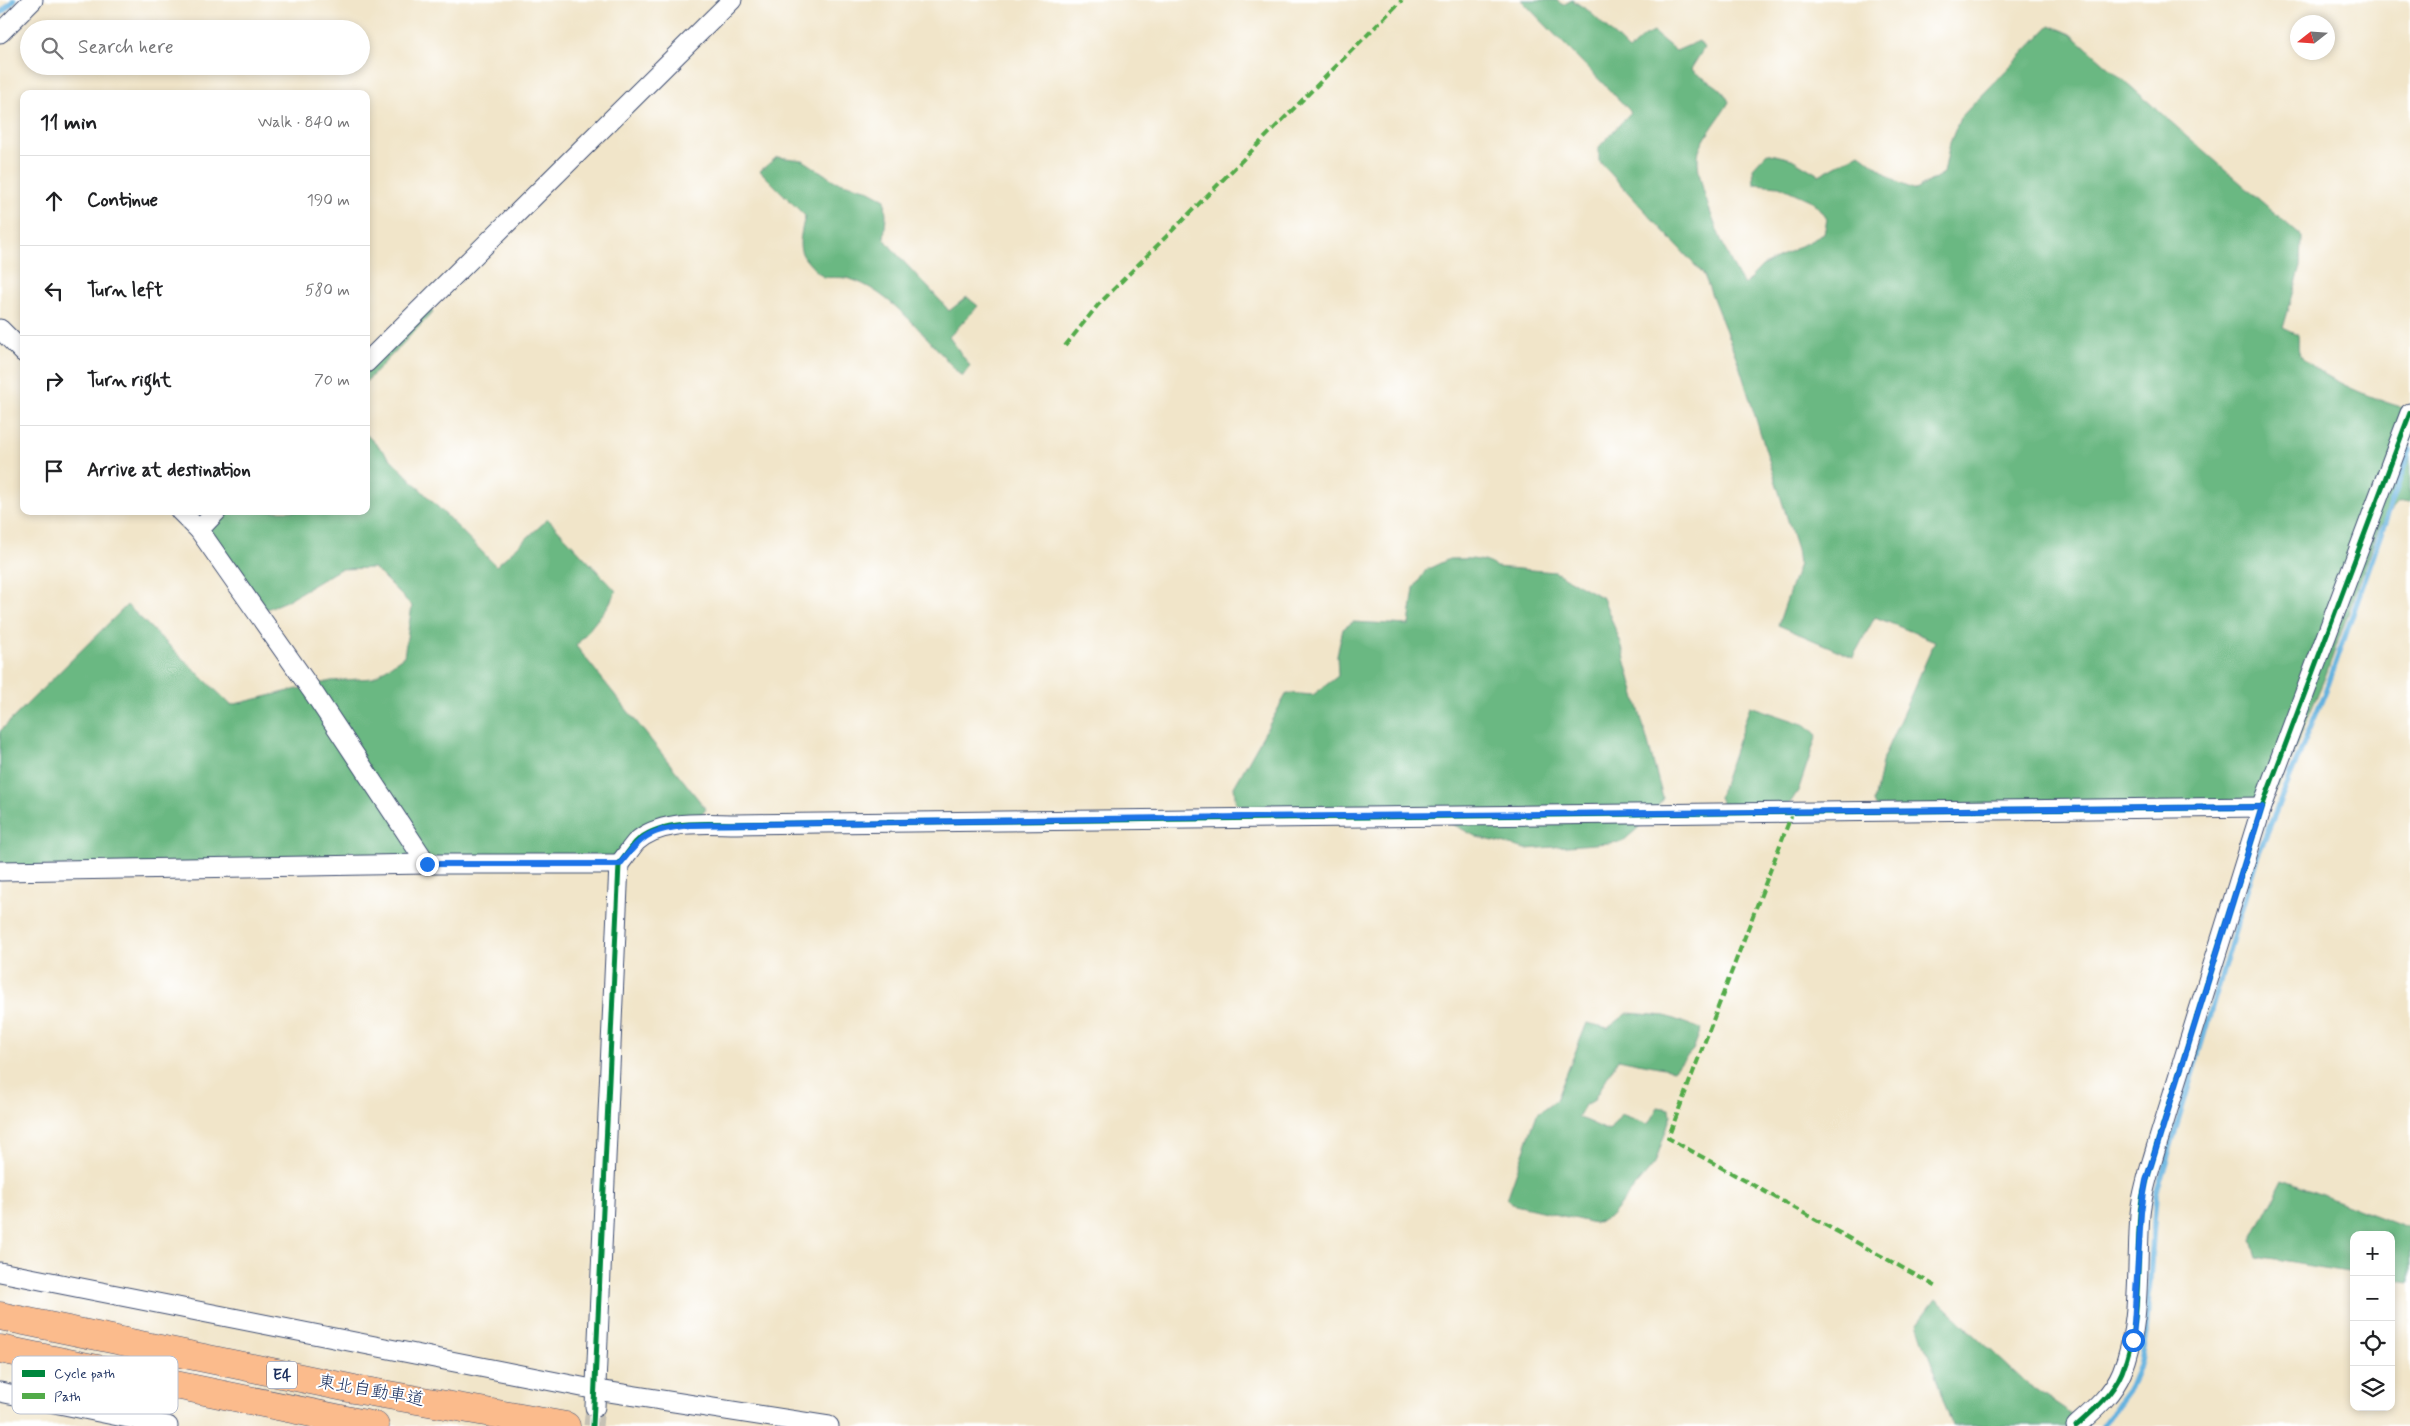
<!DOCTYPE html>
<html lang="en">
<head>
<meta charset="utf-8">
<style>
	body { margin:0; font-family:Mynerve,"Klee One",sans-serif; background:#f2f2f2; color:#202124 }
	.controls { position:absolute; right:15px; bottom:15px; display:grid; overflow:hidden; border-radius:10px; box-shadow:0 2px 8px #0003 }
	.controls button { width:45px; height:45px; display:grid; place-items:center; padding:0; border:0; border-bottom:1px solid #e0e0e0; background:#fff; color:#202124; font:25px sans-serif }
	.compass { position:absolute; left:2290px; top:15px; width:45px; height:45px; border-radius:50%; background:#fff; box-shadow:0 2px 8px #0003; rotate:253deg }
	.stop { position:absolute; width:15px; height:15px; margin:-11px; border:4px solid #1a73e8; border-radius:50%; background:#fff }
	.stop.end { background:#1a73e8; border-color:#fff; box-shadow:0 1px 5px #0008 }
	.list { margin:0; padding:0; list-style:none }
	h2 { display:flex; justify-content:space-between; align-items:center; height:65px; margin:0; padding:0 20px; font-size:21px }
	h2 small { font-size:16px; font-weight:400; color:#757577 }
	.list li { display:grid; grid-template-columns:32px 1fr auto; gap:15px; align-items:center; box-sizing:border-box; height:90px; padding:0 20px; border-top:1px solid #e0e0e0 }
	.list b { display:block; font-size:19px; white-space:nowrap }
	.list em { font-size:16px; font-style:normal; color:#757577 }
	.icon { flex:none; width:28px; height:28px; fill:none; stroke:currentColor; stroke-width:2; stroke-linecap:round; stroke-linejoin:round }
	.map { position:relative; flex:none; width:2410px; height:1426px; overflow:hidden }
	.search { position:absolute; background:#fff; box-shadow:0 2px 8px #0003; left:20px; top:20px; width:350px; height:55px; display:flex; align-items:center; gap:12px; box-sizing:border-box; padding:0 18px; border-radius:28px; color:#757577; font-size:19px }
	.panel { position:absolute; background:#fff; box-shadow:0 2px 8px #0003; left:20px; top:90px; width:350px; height:425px; border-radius:10px }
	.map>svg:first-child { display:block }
	.forest { fill:#6ab882; stroke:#427470 }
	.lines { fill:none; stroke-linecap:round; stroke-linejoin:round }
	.stream { stroke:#65b2df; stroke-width:5.5 }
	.minor-tunnel { stroke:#c6c1b4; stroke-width:19; stroke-dasharray:19 9; stroke-linecap:butt }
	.minor-casing { stroke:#3b4a6e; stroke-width:21 }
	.highway-casing { stroke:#3b4a6e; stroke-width:29 }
	.minor { stroke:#fff; stroke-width:19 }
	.highway { stroke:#fbbb8c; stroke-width:28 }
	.quiet { stroke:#52ab49; stroke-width:4; stroke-dasharray:8 4; stroke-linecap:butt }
	.cycleway-casing { stroke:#fff; stroke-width:8 }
	.cycleway { stroke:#00873e; stroke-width:5 }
	.route { stroke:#1a73e8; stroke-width:6 }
	.labels { text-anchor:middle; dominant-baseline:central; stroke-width:4; stroke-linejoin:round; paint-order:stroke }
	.shield { fill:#fff; stroke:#5f6d8e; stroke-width:1 }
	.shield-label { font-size:16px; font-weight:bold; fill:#1b2f5e }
	.street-label { font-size:18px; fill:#1b2f5e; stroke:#fff }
	.key { fill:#fff; stroke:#bbc1cf; stroke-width:1 }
	.key-label { font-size:14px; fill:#1b2f5e }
</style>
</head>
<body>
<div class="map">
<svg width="2410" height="1426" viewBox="0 0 2410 1426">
	<rect width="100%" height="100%" fill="#fff"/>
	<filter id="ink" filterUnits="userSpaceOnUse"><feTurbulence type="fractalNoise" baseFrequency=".02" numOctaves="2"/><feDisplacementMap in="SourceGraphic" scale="10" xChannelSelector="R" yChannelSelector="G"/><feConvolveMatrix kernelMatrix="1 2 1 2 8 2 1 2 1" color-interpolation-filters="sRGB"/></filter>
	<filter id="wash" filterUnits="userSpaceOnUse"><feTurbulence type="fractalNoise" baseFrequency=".0096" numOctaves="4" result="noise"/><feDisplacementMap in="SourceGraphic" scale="20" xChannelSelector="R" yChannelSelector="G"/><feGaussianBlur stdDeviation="1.12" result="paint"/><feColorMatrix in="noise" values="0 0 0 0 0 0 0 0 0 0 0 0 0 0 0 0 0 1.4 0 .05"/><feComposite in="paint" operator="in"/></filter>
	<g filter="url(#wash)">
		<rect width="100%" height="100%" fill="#f1e5c9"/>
		<!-- forest -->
		<g class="forest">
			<path d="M1521,0H1556L1563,5L1572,0L1589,11L1629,50L1643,37L1653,32L1676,51L1699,41L1704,48L1691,69C1704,81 1722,84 1729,102C1720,118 1706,133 1699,151C1691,175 1729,264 1744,285L1762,266L1824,234L1827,219L1814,202L1779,186L1754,184L1753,168L1767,153L1792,159L1819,175L1859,153L1897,182L1915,190L1944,173L1950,143L1960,118L2050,25L2071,34L2302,237L2301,267L2283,328L2298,335C2299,341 2297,349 2300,354C2312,375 2386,405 2410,409V502L2398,503L2380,525L2325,677L2280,784L2270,799L1880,815L1874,802L1883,758L1935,641L1875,617L1853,657L1778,625L1799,564L1797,549L1738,362L1704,275L1599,161V147L1631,112Z"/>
			<path d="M777,157L803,160L835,181L866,189L885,199L886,216L884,238C903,264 928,285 949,311L967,297L978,306L949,337L970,366L962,377C932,345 890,288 846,278C839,277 830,278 823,277C796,252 797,251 805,216L760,171Z"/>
			<path d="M428,305L433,312L366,382V367Z"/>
			<path d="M366,434L496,566L548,519L616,591L608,606L576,646L706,809L697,821L664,825L619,859L0,867V731L127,605L231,705L331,681L373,678L404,656L412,606L374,568L340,569L286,601L262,611L202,530L221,511H366Z"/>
			<path d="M1449,559C1466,559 1482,557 1496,567L1555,572L1603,598L1621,644L1663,798L1652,816L1622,842L1526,849L1477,837L1422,808L1246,809L1236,803L1234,787L1287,693L1313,695L1338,676L1337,655L1343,629L1353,622L1409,625L1414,588L1426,570Z"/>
			<path d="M1750,706L1806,725L1817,735L1798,791L1788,806L1722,804L1719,797Z"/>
			<path d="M1628,1013L1666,1016L1701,1029L1693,1050L1674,1070L1618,1059L1593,1101L1585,1105L1578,1117L1609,1131L1621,1114L1648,1124L1658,1107L1670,1109L1671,1115L1655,1163L1610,1217L1594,1223L1515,1205L1507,1199L1537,1114L1556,1100L1587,1023L1608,1028Z"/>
			<path d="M2283,1180L2410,1229V1282L2391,1279V1235H2354V1273L2257,1257L2252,1240Z"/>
			<path d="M1936,1299L2026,1383L2065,1409L2084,1426H1952L1918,1323Z"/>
		</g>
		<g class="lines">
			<!-- stream -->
			<g class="stream">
				<path d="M0,14L14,0"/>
				<path d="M2102,1426L2128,1391L2140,1362L2146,1334L2156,1195L2257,857L2328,685L2410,450"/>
			</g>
		</g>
	</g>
	<g filter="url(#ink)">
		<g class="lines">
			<!-- minor-tunnel -->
			<path class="minor-tunnel" d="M593,1426L595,1407"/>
			<defs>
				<g id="minor">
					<path d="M0,33L33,0"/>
					<path d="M0,329L24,353"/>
					<path d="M366,363L732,0"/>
					<path d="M180,511L199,530L315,695L427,864"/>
					<path d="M199,530L217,511"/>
					<path d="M0,871L427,864H619"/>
					<path d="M0,1272L597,1390L829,1426"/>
					<path d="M0,1392L168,1426"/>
					<path d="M595,1407L619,864C625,857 630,849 636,842C660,819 705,824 736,824L2262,807"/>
					<path d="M2076,1426C2093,1411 2113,1394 2122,1372C2142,1323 2136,1266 2140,1214C2142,1191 2150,1169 2156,1148L2262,807L2410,413"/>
				</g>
				<g id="highway">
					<path d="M0,1316L354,1389L566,1426"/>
					<path d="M0,1349L375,1426"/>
				</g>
			</defs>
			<!-- minor casing -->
			<use href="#minor" class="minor-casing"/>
			<!-- highway casing -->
			<use href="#highway" class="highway-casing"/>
			<!-- minor -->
			<use href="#minor" class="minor"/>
			<!-- highway -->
			<use href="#highway" class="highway"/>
			<!-- quiet -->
			<g class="quiet">
				<path d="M1065,346L1098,305L1402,0"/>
				<path d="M1793,811L1668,1138L1939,1288"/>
			</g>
			<defs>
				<g id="cycleway">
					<path d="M593,1426L619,864C625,857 630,849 636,842C660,819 705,824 736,824L2262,807"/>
					<path d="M2076,1426C2093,1411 2113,1394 2122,1372C2142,1323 2136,1266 2140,1214C2142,1191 2150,1169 2156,1148L2262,807L2410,413"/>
				</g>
			</defs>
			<!-- cycleway casing -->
			<use href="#cycleway" class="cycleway-casing"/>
			<!-- cycleway -->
			<use href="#cycleway" class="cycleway"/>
		</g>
	</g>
	<g class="lines" filter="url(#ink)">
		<!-- route -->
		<path class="route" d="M427,864H620C643,833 651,830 690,825L1242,817L2262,807L2146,1181L2141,1212L2133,1340"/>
	</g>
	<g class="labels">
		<!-- shield labels -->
		<rect class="shield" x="267" y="1361.5" width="30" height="27" rx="4"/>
		<g class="shield-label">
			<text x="282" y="1375">E4</text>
		</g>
		<!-- street labels -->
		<g class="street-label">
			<text transform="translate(371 1391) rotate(10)">東北自動車道</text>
		</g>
	</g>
	<!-- legend -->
	<rect x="12" y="1356" width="166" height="58" rx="8" class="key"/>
	<rect x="22" y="1370" width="23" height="7" fill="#00873e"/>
	<rect x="22" y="1393" width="23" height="6" fill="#52ab49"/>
	<g class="key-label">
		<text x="54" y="1378">Cycle path</text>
		<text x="54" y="1401">Path</text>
	</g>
</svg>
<div class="controls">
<button>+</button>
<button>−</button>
<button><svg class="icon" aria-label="locate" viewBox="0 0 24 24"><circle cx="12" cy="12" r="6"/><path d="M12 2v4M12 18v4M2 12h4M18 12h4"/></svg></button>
<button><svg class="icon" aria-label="layers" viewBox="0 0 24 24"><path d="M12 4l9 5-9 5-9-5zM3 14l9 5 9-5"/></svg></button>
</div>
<svg class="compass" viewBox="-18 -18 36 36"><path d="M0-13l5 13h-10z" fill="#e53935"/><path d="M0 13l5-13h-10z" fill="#757577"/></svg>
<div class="stop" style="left:2133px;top:1340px"></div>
<div class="stop end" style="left:427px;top:864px"></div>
<div class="search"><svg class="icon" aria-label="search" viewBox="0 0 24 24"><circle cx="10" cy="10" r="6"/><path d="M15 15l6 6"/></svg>Search here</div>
<section class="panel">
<h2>11 min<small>Walk · 840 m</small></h2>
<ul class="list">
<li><svg class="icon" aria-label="ahead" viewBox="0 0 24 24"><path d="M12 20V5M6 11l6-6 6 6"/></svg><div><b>Continue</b></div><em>190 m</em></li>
<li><svg class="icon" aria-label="left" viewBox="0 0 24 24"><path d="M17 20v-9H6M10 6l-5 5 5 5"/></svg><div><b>Turn left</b></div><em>580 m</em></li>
<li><svg class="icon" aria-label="right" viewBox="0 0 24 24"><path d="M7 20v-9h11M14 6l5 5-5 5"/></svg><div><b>Turn right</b></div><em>70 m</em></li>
<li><svg class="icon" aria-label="arrive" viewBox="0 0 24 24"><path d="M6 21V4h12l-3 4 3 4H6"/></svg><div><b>Arrive at destination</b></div></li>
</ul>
</section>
</div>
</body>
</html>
